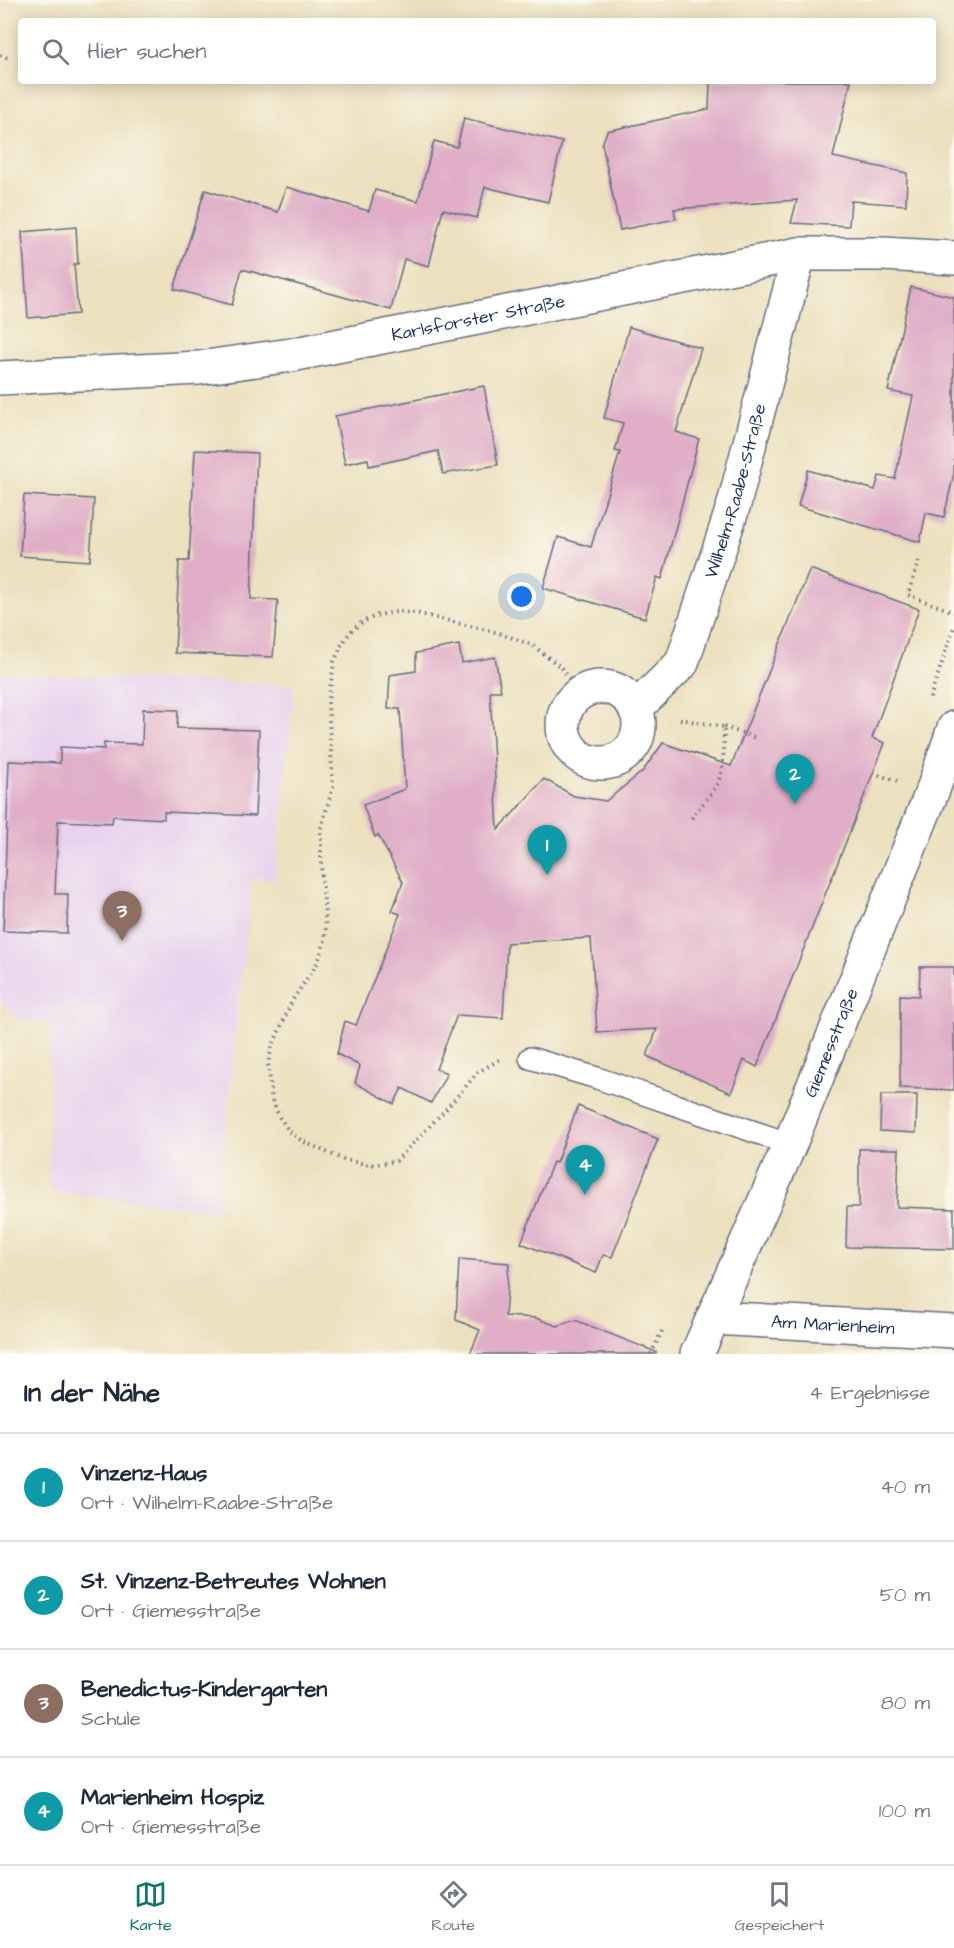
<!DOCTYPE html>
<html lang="de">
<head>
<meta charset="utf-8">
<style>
	body { margin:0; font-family:"Architects Daughter",sans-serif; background:#f2f2f3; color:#1f2937 }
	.you { position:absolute; left:522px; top:597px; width:21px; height:21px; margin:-15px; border:4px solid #fff; border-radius:50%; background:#1a73e8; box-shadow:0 0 0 9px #1a73e833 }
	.badge { display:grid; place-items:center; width:39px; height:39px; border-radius:50%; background:#0f766e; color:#fff; font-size:20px; font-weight:700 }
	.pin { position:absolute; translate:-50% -50px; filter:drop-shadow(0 2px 3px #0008) }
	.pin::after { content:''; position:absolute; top:32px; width:21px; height:18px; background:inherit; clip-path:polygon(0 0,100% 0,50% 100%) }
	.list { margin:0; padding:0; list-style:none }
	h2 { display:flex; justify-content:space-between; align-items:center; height:78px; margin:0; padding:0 24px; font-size:26px }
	h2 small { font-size:20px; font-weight:400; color:#747a83 }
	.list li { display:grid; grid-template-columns:39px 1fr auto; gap:18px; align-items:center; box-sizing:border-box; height:108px; padding:0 24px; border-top:2px solid #e0e1e3 }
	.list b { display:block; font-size:22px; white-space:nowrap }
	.list p { margin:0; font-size:20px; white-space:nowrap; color:#747a83 }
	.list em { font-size:20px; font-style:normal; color:#747a83 }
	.icon { flex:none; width:33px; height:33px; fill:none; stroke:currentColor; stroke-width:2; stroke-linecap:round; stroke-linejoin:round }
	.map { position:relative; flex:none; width:954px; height:1354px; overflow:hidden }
	.search { position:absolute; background:#fff; box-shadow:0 3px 15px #0003; left:18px; right:18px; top:18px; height:66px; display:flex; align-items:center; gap:15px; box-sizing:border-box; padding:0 21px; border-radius:6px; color:#747a83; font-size:22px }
	.sheet { height:510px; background:#fff }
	nav { display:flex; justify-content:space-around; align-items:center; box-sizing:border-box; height:84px; border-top:2px solid #e0e1e3; background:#fff; font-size:16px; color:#747a83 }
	nav a { display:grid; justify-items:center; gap:3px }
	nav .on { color:#0f766e }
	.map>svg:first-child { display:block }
	.built { fill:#e8d2ef }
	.building { fill:#e0afc7 }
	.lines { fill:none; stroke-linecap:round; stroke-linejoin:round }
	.lane-casing { stroke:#646d80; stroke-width:24 }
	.street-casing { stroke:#646d80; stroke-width:36 }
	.secondary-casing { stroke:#646d80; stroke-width:36 }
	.path { stroke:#646d80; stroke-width:4; stroke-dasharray:1.5 4.5; stroke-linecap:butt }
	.lane { stroke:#fff; stroke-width:21 }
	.street { stroke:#fff; stroke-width:33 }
	.secondary { stroke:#fff; stroke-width:33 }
	.labels { text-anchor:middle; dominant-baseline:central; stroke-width:4.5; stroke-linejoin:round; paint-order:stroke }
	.street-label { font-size:18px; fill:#1b2f5e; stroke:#fbf7ec }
</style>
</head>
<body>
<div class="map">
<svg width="954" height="1354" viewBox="0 0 954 1354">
	<rect width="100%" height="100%" fill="#fbf7ec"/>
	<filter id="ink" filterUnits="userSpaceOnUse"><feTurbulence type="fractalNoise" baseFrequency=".0167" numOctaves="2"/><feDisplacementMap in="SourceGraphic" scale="12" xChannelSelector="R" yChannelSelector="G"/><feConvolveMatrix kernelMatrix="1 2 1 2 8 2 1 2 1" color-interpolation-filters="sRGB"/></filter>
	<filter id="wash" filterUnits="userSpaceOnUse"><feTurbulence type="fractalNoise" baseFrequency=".008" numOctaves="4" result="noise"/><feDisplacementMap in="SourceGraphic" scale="24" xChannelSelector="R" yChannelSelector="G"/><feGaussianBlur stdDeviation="1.35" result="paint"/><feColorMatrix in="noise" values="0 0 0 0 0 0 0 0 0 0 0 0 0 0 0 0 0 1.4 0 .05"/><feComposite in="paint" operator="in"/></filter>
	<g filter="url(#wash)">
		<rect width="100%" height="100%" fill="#ece0be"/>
		<!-- built -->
		<path class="built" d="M0,673L294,686L275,880L252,877L217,1211L49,1191L50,1022L23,1021L0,1002Z"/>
		<g id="blocks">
			<!-- building -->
			<g class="building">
				<path d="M710,81H851L833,157L907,173L906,205L851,201L849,226L791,223L797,200L674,209L676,219L620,230L602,144L607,131L709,109Z"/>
				<path d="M464,118L562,142L548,202L485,187L477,218L443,209L429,266L404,259L391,310L242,269L232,305L174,289L205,190L278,212L286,187L369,211L375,190L418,201L434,141L457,147Z"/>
				<path d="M76,227L78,264H74L78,314L28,318L22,232Z"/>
				<path d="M911,287L954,297V473L944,517L926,513L920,542L798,506L808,470L875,490L879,476L895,479L913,396L888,391Z"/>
				<path d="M629,327L701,348L676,432L699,439L662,579L657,577L645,618L543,588L558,537L591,547L620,452L615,451L623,423L604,418Z"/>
				<path d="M484,386L498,465L443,474L438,451L369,466L368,459L345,464L335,416Z"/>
				<path d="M195,450L257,453L251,599L278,600L273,657L175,653L179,561H189Z"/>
				<path d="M24,495L94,499L90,561L20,556Z"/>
				<path d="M810,569L919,609L872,738L885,743L757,1067L744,1060L731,1093L647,1056L657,1029L597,1032L591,938L507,943L503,1018L457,1015L436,1069L447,1073L431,1103L402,1088L394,1104L355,1083L360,1066L337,1054L345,1021L356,1025L400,914L392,911L403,882L378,835L375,837L363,805L405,789L400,709H388L390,675L416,671V653L459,645L462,663L495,657L501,691H490L498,830L544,779L574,796L606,801L643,771L663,743L731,766Z"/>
				<path d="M143,709L178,710L177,728L259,730L255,816L164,812V819L113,816L112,823L58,821L55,894H68L67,933L3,931L9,761L60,763V747L104,749V743L142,744Z"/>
				<path d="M920,967H954V1090L900,1088V995L919,996Z"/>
				<path d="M881,1095H917L916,1133L880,1131Z"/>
				<path d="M578,1106L658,1139L612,1257L603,1255L596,1273L521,1243L553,1162L556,1163Z"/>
				<path d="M859,1149H899L897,1207L954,1209V1249L846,1247L847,1207H859Z"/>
				<path d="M459,1259L509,1263L505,1316L536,1318L557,1326L575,1320L656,1352V1354H470L480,1330L456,1320Z"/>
			</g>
		</g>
	</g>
	<g filter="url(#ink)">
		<use href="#blocks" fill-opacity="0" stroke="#646d80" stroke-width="1.5"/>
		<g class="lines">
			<defs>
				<path id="lane" d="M530,1058L597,1078L790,1144"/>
				<g id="street">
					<path id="s1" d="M0,378L199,368L291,355L799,254H883L954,258"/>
					<circle cx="601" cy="725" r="38"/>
					<path id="s2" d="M635,709L682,663L734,504L799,254"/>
					<path id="s3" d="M713,1318L954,1331"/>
				</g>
				<g id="secondary">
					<path id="s4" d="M697,1354L790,1144L934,787L954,728"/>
				</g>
			</defs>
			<!-- lane casing -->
			<use href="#lane" class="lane-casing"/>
			<!-- street casing -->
			<use href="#street" class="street-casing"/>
			<!-- secondary casing -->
			<use href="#secondary" class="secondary-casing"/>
			<!-- path -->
			<g class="path">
				<path d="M0,55L10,59"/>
				<path d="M919,561L908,595L954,612"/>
				<path d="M930,698L954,627"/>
				<path d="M680,719L724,727C723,746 726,771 715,788C707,801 698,807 690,821"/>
				<path d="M724,727L756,738"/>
				<path d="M873,773L897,781"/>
				<path d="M499,1060L478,1072L448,1107L396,1161L371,1165L344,1160L302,1141L289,1131L280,1118L272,1100L268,1063L272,1047L292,1001L318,962L325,940L326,926L321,866V828L333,787L328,702L334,662L341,646L350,632L362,622L378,615L396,612L416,613L499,633L532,645L562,668L579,695"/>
				<path d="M651,1354L662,1331"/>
			</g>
			<!-- lane -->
			<use href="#lane" class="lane"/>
			<!-- street -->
			<use href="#street" class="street"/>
			<!-- secondary -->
			<use href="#secondary" class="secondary"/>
		</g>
	</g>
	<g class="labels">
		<!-- street labels -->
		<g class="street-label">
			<text stroke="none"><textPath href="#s1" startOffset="483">Karlsforster Straße</textPath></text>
			<text stroke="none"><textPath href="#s2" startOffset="246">Wilhelm-Raabe-Straße</textPath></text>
			<text stroke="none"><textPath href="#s4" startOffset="339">Giemesstraße</textPath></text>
			<text stroke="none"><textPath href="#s3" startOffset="120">Am Marienheim</textPath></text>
		</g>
	</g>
</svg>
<div class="you"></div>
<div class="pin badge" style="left:547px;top:875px;background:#0f9aa8">1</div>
<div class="pin badge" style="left:795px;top:804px;background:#0f9aa8">2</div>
<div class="pin badge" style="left:122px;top:941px;background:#8d6e63">3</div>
<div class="pin badge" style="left:585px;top:1195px;background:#0f9aa8">4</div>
<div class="search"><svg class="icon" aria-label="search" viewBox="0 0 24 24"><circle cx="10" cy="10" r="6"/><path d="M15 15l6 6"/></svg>Hier suchen</div>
</div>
<section class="sheet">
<h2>In der Nähe<small>4 Ergebnisse</small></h2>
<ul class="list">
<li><span class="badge" style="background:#0f9aa8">1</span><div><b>Vinzenz-Haus</b><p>Ort · Wilhelm-Raabe-Straße</p></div><em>40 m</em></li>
<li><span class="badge" style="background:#0f9aa8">2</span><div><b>St. Vinzenz-Betreutes Wohnen</b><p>Ort · Giemesstraße</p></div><em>50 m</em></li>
<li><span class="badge" style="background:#8d6e63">3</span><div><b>Benedictus-Kindergarten</b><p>Schule</p></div><em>80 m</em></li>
<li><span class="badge" style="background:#0f9aa8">4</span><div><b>Marienheim Hospiz</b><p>Ort · Giemesstraße</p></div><em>100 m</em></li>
</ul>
</section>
<nav>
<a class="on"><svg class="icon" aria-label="map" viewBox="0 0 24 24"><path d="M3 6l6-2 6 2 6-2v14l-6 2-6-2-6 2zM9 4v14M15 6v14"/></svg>Karte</a>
<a><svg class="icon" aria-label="directions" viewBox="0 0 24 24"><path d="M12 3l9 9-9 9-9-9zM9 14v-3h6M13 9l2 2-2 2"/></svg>Route</a>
<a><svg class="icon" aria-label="saved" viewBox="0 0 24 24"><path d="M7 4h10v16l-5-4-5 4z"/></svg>Gespeichert</a>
</nav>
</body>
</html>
